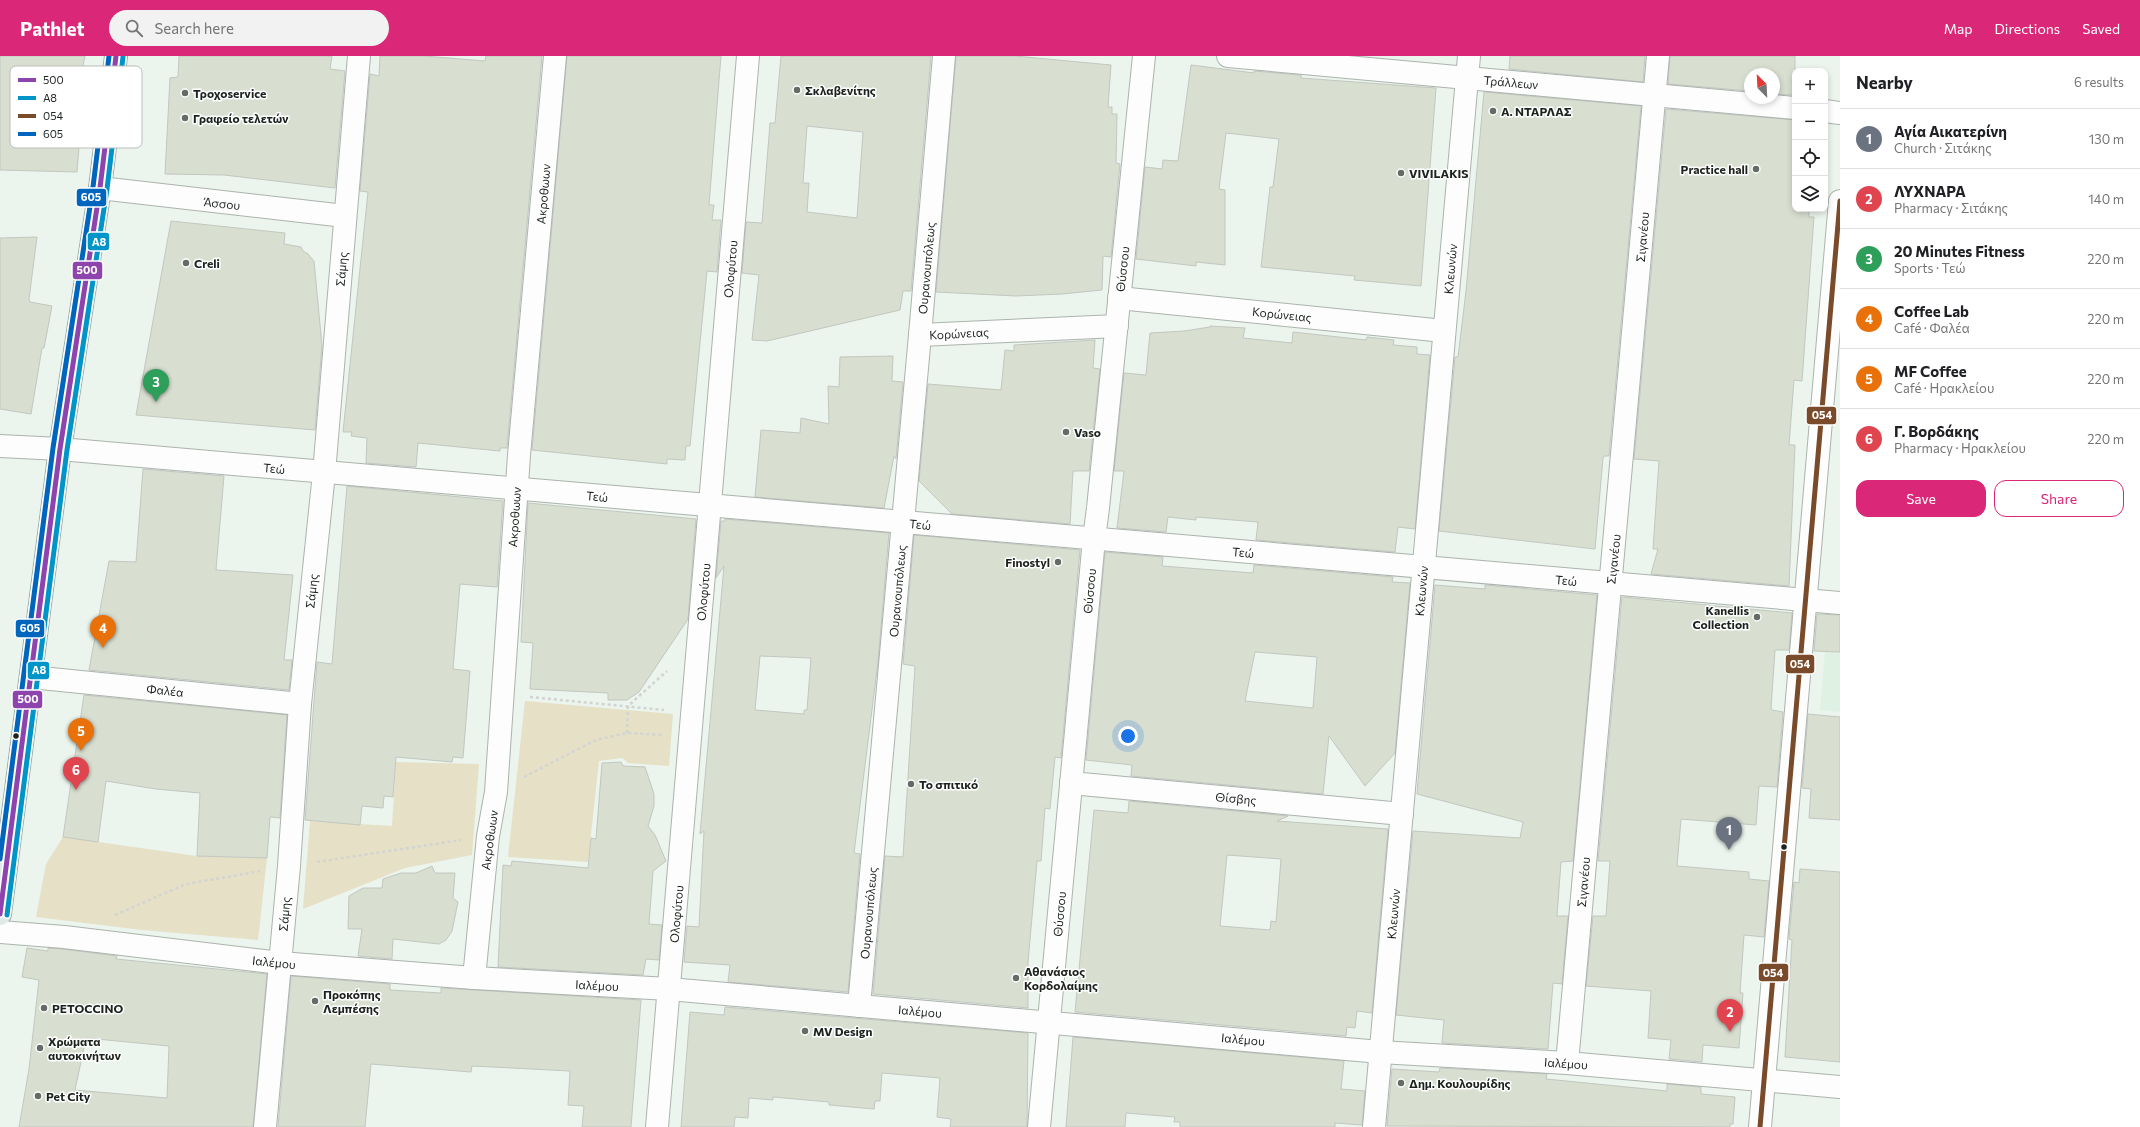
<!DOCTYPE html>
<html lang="en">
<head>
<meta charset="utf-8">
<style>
	body { margin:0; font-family:Commissioner,sans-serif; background:#f2f2f2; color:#202124 }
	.controls { position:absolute; right:12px; top:12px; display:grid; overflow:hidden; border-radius:8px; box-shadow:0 2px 6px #0003 }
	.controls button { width:36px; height:36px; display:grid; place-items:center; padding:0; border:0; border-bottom:1px solid #e0e0e0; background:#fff; color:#202124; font:20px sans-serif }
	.compass { position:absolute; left:1744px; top:12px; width:36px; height:36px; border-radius:50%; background:#fff; box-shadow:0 2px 6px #0003; rotate:336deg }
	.you { position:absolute; left:1128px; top:680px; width:14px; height:14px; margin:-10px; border:3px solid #fff; border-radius:50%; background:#1a73e8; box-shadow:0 0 0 6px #1a73e833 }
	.badge { display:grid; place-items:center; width:26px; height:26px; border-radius:50%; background:#db2777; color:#fff; font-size:13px; font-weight:700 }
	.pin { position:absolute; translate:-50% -33px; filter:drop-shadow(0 1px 2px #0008) }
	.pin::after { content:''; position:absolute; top:21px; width:14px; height:12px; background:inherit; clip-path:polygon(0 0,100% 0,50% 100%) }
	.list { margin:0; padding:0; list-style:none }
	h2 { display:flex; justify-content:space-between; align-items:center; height:52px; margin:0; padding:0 16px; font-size:17px }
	h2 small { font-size:13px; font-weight:400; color:#757577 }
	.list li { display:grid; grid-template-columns:26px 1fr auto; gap:12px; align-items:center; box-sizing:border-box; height:60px; padding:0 16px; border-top:1px solid #e0e0e0 }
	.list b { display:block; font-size:15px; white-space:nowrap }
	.list p { margin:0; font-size:13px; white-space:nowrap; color:#757577 }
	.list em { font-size:13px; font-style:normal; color:#757577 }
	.actions { display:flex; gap:8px; padding:12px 16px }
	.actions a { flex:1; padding:9px 0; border:1px solid #db2777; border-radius:12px; text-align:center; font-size:14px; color:#db2777 }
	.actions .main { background:#db2777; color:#fff }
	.icon { flex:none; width:22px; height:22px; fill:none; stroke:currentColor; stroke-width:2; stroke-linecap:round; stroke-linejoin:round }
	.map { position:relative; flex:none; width:1840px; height:1071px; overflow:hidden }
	header { display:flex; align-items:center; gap:24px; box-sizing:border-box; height:56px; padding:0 20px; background:#db2777; color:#fff }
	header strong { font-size:19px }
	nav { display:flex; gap:22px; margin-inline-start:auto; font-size:14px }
	.search { width:280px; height:36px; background:#f2f2f2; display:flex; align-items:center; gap:10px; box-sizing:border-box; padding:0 14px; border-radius:22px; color:#757577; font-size:15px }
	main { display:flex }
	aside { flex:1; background:#fff }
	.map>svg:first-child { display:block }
	.built { fill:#dff1e2 }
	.green { fill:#e6e0c6 }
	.building { fill:#d8ded0; stroke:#c2c7c0; fill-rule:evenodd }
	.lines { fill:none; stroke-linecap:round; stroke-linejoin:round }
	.minor-casing { stroke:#acb3ad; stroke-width:24 }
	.major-casing { stroke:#98aea8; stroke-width:24 }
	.path { stroke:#d1d4d1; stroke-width:2.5; stroke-dasharray:3 3; stroke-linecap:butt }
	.minor { stroke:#fcfdfc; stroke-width:22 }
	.major { stroke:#dfeae8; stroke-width:22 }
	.bus-1-casing { stroke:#fff; stroke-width:8 }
	.bus-2-casing { stroke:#fff; stroke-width:8 }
	.bus-3-casing { stroke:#fff; stroke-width:8 }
	.bus-4-casing { stroke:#fff; stroke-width:8 }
	.bus-1 { stroke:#8e44ad; stroke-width:5 }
	.bus-2 { stroke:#0095c8; stroke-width:5 }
	.bus-3 { stroke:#7a4b2a; stroke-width:5 }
	.bus-4 { stroke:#0065bd; stroke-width:5 }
	.poi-dot { fill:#656c66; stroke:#fff; stroke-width:1.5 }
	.bus-dot { fill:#1d231e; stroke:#fff; stroke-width:1.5 }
	.labels { text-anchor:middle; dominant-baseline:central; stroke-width:3; stroke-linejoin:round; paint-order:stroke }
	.street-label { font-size:12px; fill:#1d231e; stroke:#fff }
	.poi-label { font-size:12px; font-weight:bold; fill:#1d231e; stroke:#fff; text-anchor:start }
	.key { fill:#fff; stroke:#bbbdbc; stroke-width:1 }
	.key-label { font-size:11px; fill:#1d231e }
	.line-badge { stroke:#fff; stroke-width:1.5 }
	.badge-label { font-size:11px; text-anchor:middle; font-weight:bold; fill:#fff }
</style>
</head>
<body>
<header>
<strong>Pathlet</strong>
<div class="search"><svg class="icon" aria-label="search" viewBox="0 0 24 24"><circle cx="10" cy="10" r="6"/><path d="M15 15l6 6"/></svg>Search here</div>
<nav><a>Map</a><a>Directions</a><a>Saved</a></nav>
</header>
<main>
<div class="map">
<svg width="1840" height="1071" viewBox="0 0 1840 1071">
	<rect width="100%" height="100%" fill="#ebf4ed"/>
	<!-- built -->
	<path class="built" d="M1822,558L1840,560V656L1820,654L1825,596L1819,595Z"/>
	<!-- green -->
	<g class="green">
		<path d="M525,645L673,658L669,710L628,707L622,702L599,705L588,806L508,801Z"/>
		<path d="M396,706L479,708L472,799L405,812L303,853L310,765L392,770Z"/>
		<path d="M63,781L197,800L267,802L258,884L142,874L36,861L46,808Z"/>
	</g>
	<!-- building -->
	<g class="building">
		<path d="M0,0H85L67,91H79L77,116L0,114Z"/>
		<path d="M179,0H332L330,13L345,15L335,132L224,119L165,118L170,22L178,21Z"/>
		<path d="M380,0H424L485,5L486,0H542L507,392H500V395L418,387L416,411L366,407L367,382L351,380L352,376H343L368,136L360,135L370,18L379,20Z"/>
		<path d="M567,0H721L709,149H714L712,164H721L717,216L707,215L690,390H686L685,404L667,403V408L532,394Z"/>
		<path d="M781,0H931L911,235H903L900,254L767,285L752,284L759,219L742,217L746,166L762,167L770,67H775ZM807,70L863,76L857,162L807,156L809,127H803Z"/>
		<path d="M956,0H1015L1111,9L1108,51H1112V58H1117L1116,107L1120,108L1111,201L1103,200L1102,234L1062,238L1016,240L936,236Z"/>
		<path d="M1510,0H1645L1643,26L1509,13Z"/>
		<path d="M1670,0H1795V39L1774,38V18H1750V35L1668,28Z"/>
		<path d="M1191,9L1254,17V15L1301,19V22L1436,32L1421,230L1354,224L1355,220L1261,211L1270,131H1273L1279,83L1226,77L1219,133L1225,134V209L1196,206V210L1136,203L1145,111L1162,113L1163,104L1178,105Z"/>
		<path d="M1484,36L1641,50L1609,400H1604L1603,402L1595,493L1439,475L1455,301H1458L1466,235Z"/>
		<path d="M1666,53L1795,64V154L1809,155V161H1814L1802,325L1794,324L1789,389H1795L1789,530L1651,518L1658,493H1653L1659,405L1634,403Z"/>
		<path d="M171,165L285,177L284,188L301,191L303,195L308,198L314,205L322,290L315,374L136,359Z"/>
		<path d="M37,181L29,243L30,246L52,250L44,292H42L31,358L0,353V182Z"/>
		<path d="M1210,270L1245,272L1243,282L1292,287L1293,276L1366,284L1367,281L1394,284L1393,289L1417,291V298L1430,299L1415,473L1398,471L1395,496L1256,484L1258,466L1196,461V464L1168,461L1166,476L1117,472L1124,415H1114L1124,317L1146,319L1150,277L1184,275L1210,271Z"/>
		<path d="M1095,284L1093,312L1100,313L1089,415H1073L1070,468L952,458L919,425L928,328L1001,334L1005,294L1014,295V289Z"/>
		<path d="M893,300L892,325L903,326L896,403L894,400L884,452L755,441L761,374L800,377L801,362L829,368L828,330L839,331L840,301Z"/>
		<path d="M143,413L224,420L216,514L293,519L284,604H292L289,634L89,614L109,505L136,506Z"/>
		<path d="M347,430L503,445L497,531L460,528L453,613L470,615L463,702L453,701L452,706L396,701L393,741L384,740L383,752L362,750L360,769L305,764L317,606L332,608Z"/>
		<path d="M528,447L696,463L688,563L639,636L627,644H608V637L530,633L533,587L521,586Z"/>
		<path d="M725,463L889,477L878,606L854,797L860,798L848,936L728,926L730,909L684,906L687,870L699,871L704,775L700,778L724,510L716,522L721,465H725ZM760,600L811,602L807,654H804V658L755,654Z"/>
		<path d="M914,479L1080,494L1061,702L1055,701L1050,753L1045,752L1041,805H1037L1028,906V952L873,938L885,800L903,801L915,610L903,608Z"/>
		<path d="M1105,496L1163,501L1162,510L1253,517L1254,509L1393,521L1392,526L1410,527L1395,697L1365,730L1329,680L1323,738L1131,720L1132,709L1086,704ZM1255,596L1317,601L1313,652L1245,645Z"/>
		<path d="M1435,529L1485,533V529L1597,539L1573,805L1561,806L1557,860H1568L1562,928L1553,927L1548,993L1442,987L1444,964L1396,959L1413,775L1520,782L1523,766L1417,738Z"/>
		<path d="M1622,541L1792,557L1789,594H1775L1771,652L1772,654L1783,656L1777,731L1759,730L1756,769L1681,763L1677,810L1749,816V823L1769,825L1764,881L1744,879L1740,937H1743L1739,992L1703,989L1702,1006L1669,1003L1671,984L1648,982L1651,935L1586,930L1593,860H1606L1610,805H1598Z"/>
		<path d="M1817,558L1840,559V596L1814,595Z"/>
		<path d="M84,639L287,659L280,762L270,761L267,802L197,800L200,737L156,733L106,725L98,786L63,781Z"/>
		<path d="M1808,658L1840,661V764L1809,762L1811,733L1802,732Z"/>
		<path d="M621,706L623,710L645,711L654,738V750L648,770L655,779L666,805L653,815L649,868L662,869L659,904L646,903L643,919L498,911L503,809L511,810L512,805L588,812L591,782L596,783L602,707Z"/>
		<path d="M1129,745L1288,760L1277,765L1388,773L1372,957L1357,955L1355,972L1347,971L1346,980L1075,956L1094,754L1128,757ZM1227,799L1281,803L1276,866L1271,865L1270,874L1220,870Z"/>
		<path d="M432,810L435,817H455L453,842L458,846L452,875L446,884L439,888L393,883L392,903L358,900L362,873H348L349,840L363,832H382L383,823L401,817H416Z"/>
		<path d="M1800,813L1840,816V1006L1785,1001L1792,884L1789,883L1794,826L1799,827Z"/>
		<path d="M27,892L48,895V892L63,893L117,900L116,903L267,918L253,1071H19L29,1013L39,924L22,921ZM86,982L169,990L167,1042L75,1034Z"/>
		<path d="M291,920L390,928V934L441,937V932L641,944L631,1071H582L584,1050L568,1049L570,1015L472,1010L471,1016L371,1008L365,1071H278Z"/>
		<path d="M725,951L1028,977L1027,1071H950L951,1063L937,1061L940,1022L882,1017L880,1045H875L874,1053L829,1049V1046L773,1041V1044L749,1042L748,1062L735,1061L734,1071H681L690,956L724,959Z"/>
		<path d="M1073,981L1344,1005L1341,1033L1365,1035L1362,1069L1335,1067V1071H1180V1066H1174L1175,1061L1126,1057L1125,1071H1066Z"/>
		<path d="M1440,1012L1547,1018L1546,1023L1667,1035V1028L1701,1031V1038L1735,1041L1733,1068H1730V1071L1387,1070L1392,1013L1439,1016Z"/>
	</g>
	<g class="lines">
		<defs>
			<g id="minor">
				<path d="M1228,0L1795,52"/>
				<path d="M1825,55L1840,57"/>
				<path d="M100,132L345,160"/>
				<path d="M1119,242L1444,275"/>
				<path d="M920,279L1117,270"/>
				<path d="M0,390L60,393L1840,547"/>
				<path d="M31,621L300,648"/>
				<path d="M1071,727L1402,758"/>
				<path d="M0,876L64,881L280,907L474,922L669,933L1380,996L1567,1007L1840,1031"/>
				<path d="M474,922L488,780L496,736L519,399L555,0"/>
				<path d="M859,950L920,279L944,0"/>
				<path d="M1567,1007L1658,0"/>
				<path d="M265,1071L289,810L300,648L324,417L359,0"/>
				<path d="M657,1071L748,0"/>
				<path d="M1039,1071L1094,483L1098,452L1144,0"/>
				<path d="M1374,1071L1469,0"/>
				<path d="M1760,1071L1840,145"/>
			</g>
			<path id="major" d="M0,858L60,393L100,132L116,0"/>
		</defs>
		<!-- minor casing -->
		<use href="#minor" class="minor-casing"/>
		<!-- major casing -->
		<use href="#major" class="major-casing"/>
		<!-- path -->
		<g class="path">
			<path d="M530,641L664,654"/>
			<path d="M627,677L628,650L667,615"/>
			<path d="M524,721L596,684L627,677L664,679"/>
			<path d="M317,806L461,784"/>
			<path d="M115,859L186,828L261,815"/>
		</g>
		<!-- minor -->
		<use href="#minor" class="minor"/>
		<!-- major -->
		<use href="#major" class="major"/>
		<defs>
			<path id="bus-1" d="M0,858L60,393L100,132L116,0"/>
			<path id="bus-2" d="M7,859L67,394L107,133L123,1"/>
			<path id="bus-3" d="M1760,1071L1840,145"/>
			<path id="bus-4" d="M0,803L53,392L93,131L109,0"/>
		</defs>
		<!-- bus-1 casing -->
		<use href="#bus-1" class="bus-1-casing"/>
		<!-- bus-2 casing -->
		<use href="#bus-2" class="bus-2-casing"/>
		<!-- bus-3 casing -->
		<use href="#bus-3" class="bus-3-casing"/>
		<!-- bus-4 casing -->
		<use href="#bus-4" class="bus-4-casing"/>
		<!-- bus-1 -->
		<use href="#bus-1" class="bus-1"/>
		<!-- bus-2 -->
		<use href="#bus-2" class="bus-2"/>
		<!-- bus-3 -->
		<use href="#bus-3" class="bus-3"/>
		<!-- bus-4 -->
		<use href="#bus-4" class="bus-4"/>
	</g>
	<!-- markers -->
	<g class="poi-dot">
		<circle cx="797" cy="34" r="4"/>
		<circle cx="185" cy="37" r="4"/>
		<circle cx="1493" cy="55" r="4"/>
		<circle cx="185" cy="62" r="4"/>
		<circle cx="1756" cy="113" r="4"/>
		<circle cx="1401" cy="117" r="4"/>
		<circle cx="186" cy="207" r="4"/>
		<circle cx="1066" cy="376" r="4"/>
		<circle cx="1058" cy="506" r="4"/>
		<circle cx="1757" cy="561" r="4"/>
		<circle cx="911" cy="728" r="4"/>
		<circle cx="1016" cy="922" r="4"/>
		<circle cx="315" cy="945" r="4"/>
		<circle cx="44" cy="952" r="4"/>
		<circle cx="805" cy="975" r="4"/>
		<circle cx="40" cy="992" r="4"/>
		<circle cx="1401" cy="1027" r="4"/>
		<circle cx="38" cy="1040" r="4"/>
	</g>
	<g class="bus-dot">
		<circle cx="16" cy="680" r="3.5"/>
		<circle cx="1784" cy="791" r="3.5"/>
	</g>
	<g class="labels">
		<!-- street labels -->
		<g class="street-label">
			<text transform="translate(1511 26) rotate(5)">Τράλλεων</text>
			<text transform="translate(543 138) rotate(-85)">Ακροθωων</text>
			<text transform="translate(222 147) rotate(6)">Άσσου</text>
			<text transform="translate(1642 181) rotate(-85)">Σιγανέου</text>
			<text transform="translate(926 212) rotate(-85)">Ουρανουπόλεως</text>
			<text transform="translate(341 213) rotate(-85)">Σάμης</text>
			<text transform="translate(730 213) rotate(-85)">Ολοφύτου</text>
			<text transform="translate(1122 213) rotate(-84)">Θύσσου</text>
			<text transform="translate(1450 213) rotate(-85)">Κλεωνών</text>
			<text transform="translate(1282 258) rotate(6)">Κορώνειας</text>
			<text transform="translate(959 277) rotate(-3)">Κορώνειας</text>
			<text transform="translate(274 412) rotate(5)">Τεώ</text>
			<text transform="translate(597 440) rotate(5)">Τεώ</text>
			<text transform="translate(514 461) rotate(-86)">Ακροθωων</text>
			<text transform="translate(920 468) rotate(5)">Τεώ</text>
			<text transform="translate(1243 496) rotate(5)">Τεώ</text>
			<text transform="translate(1613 503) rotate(-84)">Σιγανέου</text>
			<text transform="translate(1566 524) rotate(5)">Τεώ</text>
			<text transform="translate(311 535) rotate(-84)">Σάμης</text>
			<text transform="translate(897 535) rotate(-85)">Ουρανουπόλεως</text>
			<text transform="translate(1089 535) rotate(-85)">Θύσσου</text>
			<text transform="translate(1421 535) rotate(-85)">Κλεωνών</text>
			<text transform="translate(703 536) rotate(-85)">Ολοφύτου</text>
			<text transform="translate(165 634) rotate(6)">Φαλέα</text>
			<text transform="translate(1236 742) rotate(5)">Θίσβης</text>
			<text transform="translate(489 784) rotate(-82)">Ακροθωων</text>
			<text transform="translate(1583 826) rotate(-85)">Σιγανέου</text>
			<text transform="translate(868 857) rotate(-85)">Ουρανουπόλεως</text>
			<text transform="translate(284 858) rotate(-85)">Σάμης</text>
			<text transform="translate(676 858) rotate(-85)">Ολοφύτου</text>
			<text transform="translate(1059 858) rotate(-85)">Θύσσου</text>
			<text transform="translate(1393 858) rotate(-85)">Κλεωνών</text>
			<text transform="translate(274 906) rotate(6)">Ιαλέμου</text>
			<text transform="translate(597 929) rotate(3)">Ιαλέμου</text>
			<text transform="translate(920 955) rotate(5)">Ιαλέμου</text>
			<text transform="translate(1243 983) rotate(5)">Ιαλέμου</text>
			<text transform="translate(1566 1007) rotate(4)">Ιαλέμου</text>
		</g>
		<!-- poi labels -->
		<g class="poi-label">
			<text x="805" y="34">Σκλαβενίτης</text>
			<text x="193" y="37">Τροχοservice</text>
			<text x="1501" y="55">Α. ΝΤΑΡΛΑΣ</text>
			<text x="193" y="62">Γραφείο τελετών</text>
			<text x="1748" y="113" text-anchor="end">Practice hall</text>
			<text x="1409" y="117">VIVILAKIS</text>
			<text x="194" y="207">Creli</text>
			<text x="1074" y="376">Vaso</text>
			<text x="1050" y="506" text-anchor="end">Finostyl</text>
			<text x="1749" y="554" text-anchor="end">Kanellis<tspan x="1749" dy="14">Collection</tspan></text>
			<text x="919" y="728">Το σπιτικό</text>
			<text x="1024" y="915">Αθανάσιος<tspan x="1024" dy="14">Κορδολαίμης</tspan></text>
			<text x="323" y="938">Προκόπης<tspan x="323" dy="14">Λεμπέσης</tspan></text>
			<text x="52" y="952">PETOCCINO</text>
			<text x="813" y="975">MV Design</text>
			<text x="48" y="985">Χρώματα<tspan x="48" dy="14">αυτοκινήτων</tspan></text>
			<text x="1409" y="1027">Δημ. Κουλουρίδης</text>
			<text x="46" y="1040">Pet City</text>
		</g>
	</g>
	<!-- legend -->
	<rect x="10" y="10" width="132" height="82" rx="6" class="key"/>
	<rect x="18" y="22" width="18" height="4" fill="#8e44ad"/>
	<rect x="18" y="40" width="18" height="4" fill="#0095c8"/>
	<rect x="18" y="58" width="18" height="4" fill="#7a4b2a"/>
	<rect x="18" y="76" width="18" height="4" fill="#0065bd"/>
	<g class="key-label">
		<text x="43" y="28">500</text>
		<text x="43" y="46">A8</text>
		<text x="43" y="64">054</text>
		<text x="43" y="82">605</text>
	</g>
	<g class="line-badge">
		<rect x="76" y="132" width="31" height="19" rx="4" fill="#0065bd"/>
		<rect x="87" y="176" width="23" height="19" rx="4" fill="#0095c8"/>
		<rect x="72" y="205" width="31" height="19" rx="4" fill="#8e44ad"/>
		<rect x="1806" y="350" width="31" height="19" rx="4" fill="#7a4b2a"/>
		<rect x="15" y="563" width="30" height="19" rx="4" fill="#0065bd"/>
		<rect x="1785" y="598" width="30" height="20" rx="4" fill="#7a4b2a"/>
		<rect x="27" y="605" width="23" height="19" rx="4" fill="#0095c8"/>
		<rect x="12" y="634" width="31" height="19" rx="4" fill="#8e44ad"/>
		<rect x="1758" y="907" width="31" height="19" rx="4" fill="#7a4b2a"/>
	</g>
	<g class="badge-label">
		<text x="91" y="145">605</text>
		<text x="99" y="190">A8</text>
		<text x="87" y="218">500</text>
		<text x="1822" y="363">054</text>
		<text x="30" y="576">605</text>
		<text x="1800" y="612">054</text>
		<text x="39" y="618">A8</text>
		<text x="28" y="647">500</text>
		<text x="1773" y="921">054</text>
	</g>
</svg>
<div class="controls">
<button>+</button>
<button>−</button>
<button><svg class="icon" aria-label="locate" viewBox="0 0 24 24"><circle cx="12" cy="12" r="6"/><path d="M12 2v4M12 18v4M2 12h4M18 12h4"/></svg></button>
<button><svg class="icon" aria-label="layers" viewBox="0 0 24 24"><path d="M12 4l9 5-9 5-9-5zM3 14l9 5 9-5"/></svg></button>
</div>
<svg class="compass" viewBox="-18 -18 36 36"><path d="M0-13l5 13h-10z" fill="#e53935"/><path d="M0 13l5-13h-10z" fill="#757577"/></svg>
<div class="you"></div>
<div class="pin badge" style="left:1729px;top:794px;background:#6b7280">1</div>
<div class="pin badge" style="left:1730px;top:976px;background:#e0444e">2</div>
<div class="pin badge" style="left:156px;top:346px;background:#2e9e5b">3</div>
<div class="pin badge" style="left:103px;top:592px;background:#e8710a">4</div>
<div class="pin badge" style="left:81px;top:695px;background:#e8710a">5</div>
<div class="pin badge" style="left:76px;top:734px;background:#e0444e">6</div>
</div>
<aside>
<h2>Nearby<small>6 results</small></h2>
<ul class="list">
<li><span class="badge" style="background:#6b7280">1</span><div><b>Αγία Αικατερίνη</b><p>Church · Σιτάκης</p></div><em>130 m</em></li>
<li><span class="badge" style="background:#e0444e">2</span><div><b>ΛΥΧΝΑΡΑ</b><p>Pharmacy · Σιτάκης</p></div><em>140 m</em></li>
<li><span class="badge" style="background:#2e9e5b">3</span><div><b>20 Μinutes Fitness</b><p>Sports · Τεώ</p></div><em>220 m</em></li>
<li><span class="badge" style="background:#e8710a">4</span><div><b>Coffee Lab</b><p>Café · Φαλέα</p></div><em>220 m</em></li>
<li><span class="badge" style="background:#e8710a">5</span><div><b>MF Coffee</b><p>Café · Ηρακλείου</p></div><em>220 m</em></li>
<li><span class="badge" style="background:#e0444e">6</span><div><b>Γ. Βορδάκης</b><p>Pharmacy · Ηρακλείου</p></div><em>220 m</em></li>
</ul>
<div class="actions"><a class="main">Save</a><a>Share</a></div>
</aside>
</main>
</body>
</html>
